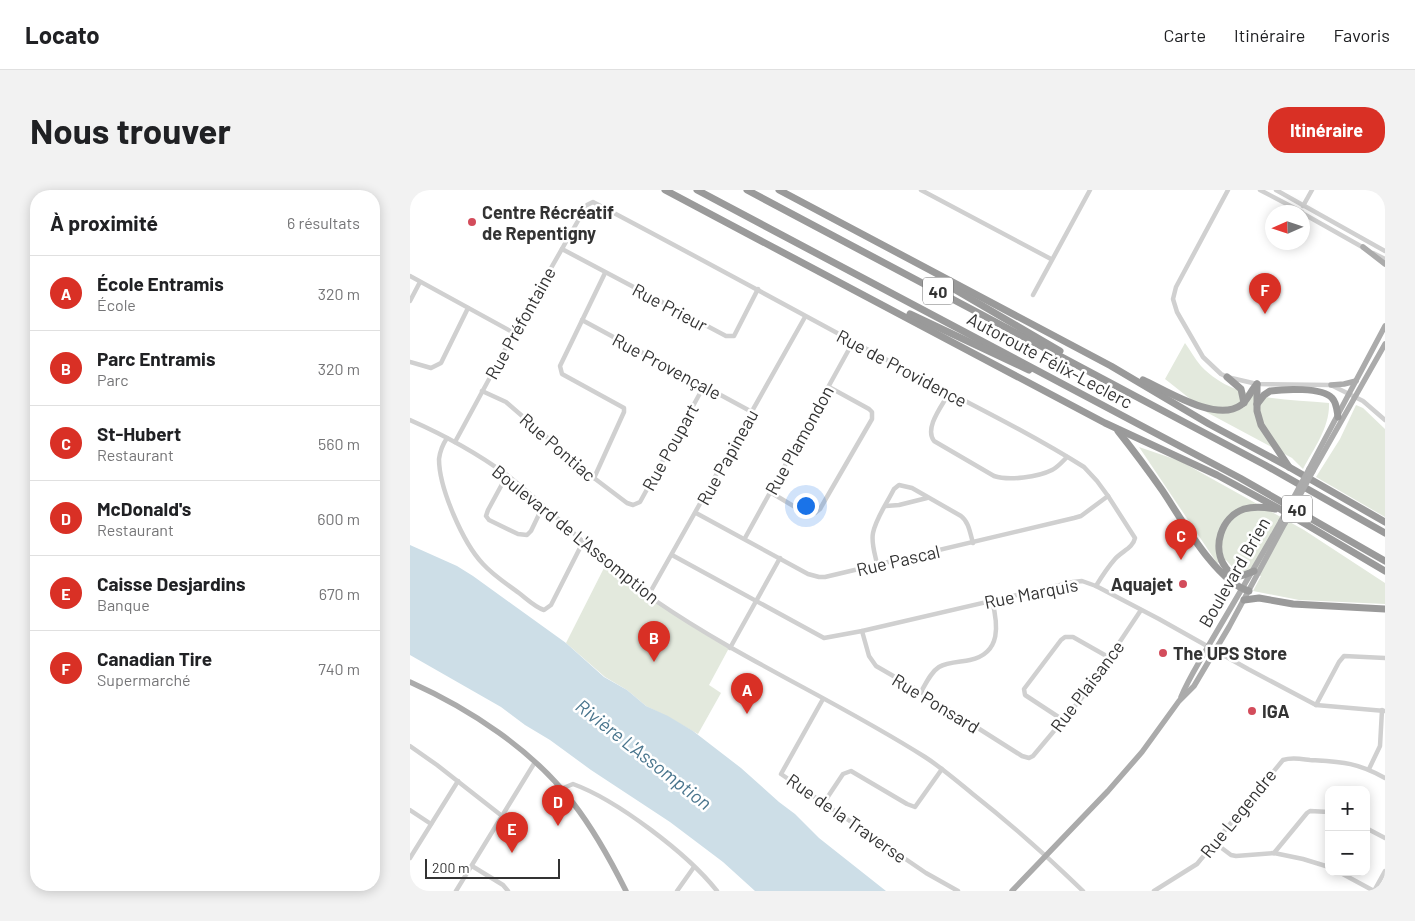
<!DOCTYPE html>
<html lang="fr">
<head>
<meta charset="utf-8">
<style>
	body { margin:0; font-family:Barlow,sans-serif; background:#f2f2f2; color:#202124 }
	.controls { position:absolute; right:15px; bottom:15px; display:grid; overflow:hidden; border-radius:10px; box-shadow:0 2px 12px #0003 }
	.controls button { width:45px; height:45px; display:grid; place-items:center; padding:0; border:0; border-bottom:1px solid #e0e0e0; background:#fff; color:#202124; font:25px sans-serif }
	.compass { position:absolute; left:855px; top:15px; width:45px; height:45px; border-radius:50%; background:#fff; box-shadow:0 2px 12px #0003; rotate:267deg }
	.scale { position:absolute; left:15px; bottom:12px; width:135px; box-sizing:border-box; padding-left:5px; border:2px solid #333; border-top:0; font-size:14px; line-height:18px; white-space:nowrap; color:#333; -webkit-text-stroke:4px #fff; paint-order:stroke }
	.you { position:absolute; left:395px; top:315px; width:18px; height:18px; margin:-12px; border:4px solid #fff; border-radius:50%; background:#1a73e8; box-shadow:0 0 0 8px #1a73e833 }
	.badge { display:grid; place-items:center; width:32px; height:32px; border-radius:50%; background:#d93025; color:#fff; font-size:16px; font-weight:700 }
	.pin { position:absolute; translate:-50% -41px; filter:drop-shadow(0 1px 2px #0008) }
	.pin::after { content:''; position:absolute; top:26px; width:18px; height:15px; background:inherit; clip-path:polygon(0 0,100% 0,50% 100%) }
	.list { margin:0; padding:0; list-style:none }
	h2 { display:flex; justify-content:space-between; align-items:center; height:65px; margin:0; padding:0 20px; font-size:21px }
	h2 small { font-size:16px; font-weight:400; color:#757577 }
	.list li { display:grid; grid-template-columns:32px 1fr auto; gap:15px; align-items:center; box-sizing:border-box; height:75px; padding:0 20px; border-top:1px solid #e0e0e0 }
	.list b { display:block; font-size:19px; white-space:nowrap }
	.list p { margin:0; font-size:16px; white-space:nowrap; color:#757577 }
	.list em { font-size:16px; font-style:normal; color:#757577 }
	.map { position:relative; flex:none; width:975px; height:701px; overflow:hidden; border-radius:20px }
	header { display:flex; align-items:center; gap:30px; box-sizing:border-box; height:70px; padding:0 25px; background:#fff; border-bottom:1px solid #e0e0e0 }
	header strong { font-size:24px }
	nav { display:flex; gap:28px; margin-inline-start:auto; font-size:18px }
	.intro { display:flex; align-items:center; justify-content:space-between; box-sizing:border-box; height:120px; padding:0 30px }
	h1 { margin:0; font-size:35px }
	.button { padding:12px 22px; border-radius:20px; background:#d93025; color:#fff; font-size:18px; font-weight:700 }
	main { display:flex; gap:30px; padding:0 30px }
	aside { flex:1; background:#fff; border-radius:20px; box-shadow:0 2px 12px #0003 }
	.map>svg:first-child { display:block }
	.green { fill:#e3e9dd }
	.water { fill:#cddee7 }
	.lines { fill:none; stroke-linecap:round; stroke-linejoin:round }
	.minor { stroke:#d0d0d0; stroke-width:4.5 }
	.major { stroke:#ababab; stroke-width:5.5 }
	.highway { stroke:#9a9a9a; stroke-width:7 }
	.major-bridge { stroke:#ababab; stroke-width:5.5 }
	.poi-dot { fill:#d34c5b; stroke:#fff; stroke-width:2 }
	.labels { text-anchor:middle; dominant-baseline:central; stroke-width:5; stroke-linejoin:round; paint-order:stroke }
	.shield { fill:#fff; stroke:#707070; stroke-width:1 }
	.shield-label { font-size:16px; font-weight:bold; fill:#333 }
	.poi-label { font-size:18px; font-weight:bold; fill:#333; stroke:#fff; text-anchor:start }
	.street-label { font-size:18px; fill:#333; stroke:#fff }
	.water-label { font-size:19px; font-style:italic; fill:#49758d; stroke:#fff }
</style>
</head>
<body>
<header>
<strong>Locato</strong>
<nav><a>Carte</a><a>Itinéraire</a><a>Favoris</a></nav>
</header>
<div class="intro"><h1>Nous trouver</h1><a class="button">Itinéraire</a></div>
<main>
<aside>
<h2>À proximité<small>6 résultats</small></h2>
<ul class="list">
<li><span class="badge">A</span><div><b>École Entramis</b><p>École</p></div><em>320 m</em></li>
<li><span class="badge">B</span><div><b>Parc Entramis</b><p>Parc</p></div><em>320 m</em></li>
<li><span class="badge">C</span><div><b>St-Hubert</b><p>Restaurant</p></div><em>560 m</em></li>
<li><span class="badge">D</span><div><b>McDonald's</b><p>Restaurant</p></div><em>600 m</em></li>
<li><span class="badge">E</span><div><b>Caisse Desjardins</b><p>Banque</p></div><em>670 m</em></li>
<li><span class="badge">F</span><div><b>Canadian Tire</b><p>Supermarché</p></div><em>740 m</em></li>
</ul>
</aside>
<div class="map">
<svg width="975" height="701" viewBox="0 0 975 701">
	<rect width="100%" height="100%" fill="#fff"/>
	<!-- green -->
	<g class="green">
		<path d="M775,153C780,160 785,169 791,176C824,211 874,209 919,213C920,237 904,258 893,279L882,268L798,223L755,189Z"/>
		<path d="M946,215L953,218L975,239V327L906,287L930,249Z"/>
		<path d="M729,257L770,271L894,340L975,393V414L889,410L843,401L851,386L831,380L826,381L816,370L807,373Z"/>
		<path d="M197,372L246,411L319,458L299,495L311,503L288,544L258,527L236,516L217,500L195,487L156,453Z"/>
	</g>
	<!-- water -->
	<path class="water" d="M0,355L47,376L63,386L156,453L194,487L217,500L236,516L258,526L283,541L331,578L369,612L385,624L409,648L476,701H345L313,672L260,632L181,580L140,550L115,535L91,517L0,465Z"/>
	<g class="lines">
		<!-- minor -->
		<g class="minor">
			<path d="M511,0L641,69"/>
			<path d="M818,0L766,97L763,109L767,122L793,167L811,184L817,187L847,194L921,195L953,211L975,230"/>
			<path d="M850,0L892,22"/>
			<path d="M866,0L975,61"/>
			<path d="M893,16L902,0"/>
			<path d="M892,23L954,58"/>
			<path d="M152,59L316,146H324L348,99"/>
			<path d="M963,63L975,69"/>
			<path d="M0,86L104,143"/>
			<path d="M623,105L680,0"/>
			<path d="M0,111L10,92"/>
			<path d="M172,130L342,222"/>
			<path d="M0,172L21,178L31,173L58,118"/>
			<path d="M72,201L96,212L184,288L217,313L223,315L230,312L294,196"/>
			<path d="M539,203C532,216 514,238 524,251L584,286C599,291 628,287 642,280C648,277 653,271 657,267"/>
			<path d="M0,230C34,245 67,263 97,285C148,325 192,374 246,411C332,470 427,511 515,567C532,578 548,592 564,605C602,635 638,667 673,701"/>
			<path d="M37,248C33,254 30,261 29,269C29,298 53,353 73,374C84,386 97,394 109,403C117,409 125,417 134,420L141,415L173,352"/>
			<path d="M45,252L104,143L177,15L183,12C286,66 388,122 490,177C552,210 615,240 674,277L687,291L698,306L725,348C723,358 712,361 705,369C698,377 692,386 686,396"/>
			<path d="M97,285L78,320L76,326L79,330L108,344L117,345L121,341L133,316"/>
			<path d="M184,288L214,222V218L152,184L150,176L195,83"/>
			<path d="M360,302L395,323H405L410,319L462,229V222L459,219L419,197"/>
			<path d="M476,316L489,315L517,308"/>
			<path d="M286,323L398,384L409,387H415L664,328L671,326L698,306"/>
			<path d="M335,348L443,152"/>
			<path d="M262,365L414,448L452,441L663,392L672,391L686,396L749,429L838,479L906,515L975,521"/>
			<path d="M467,374C465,364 461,353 463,343C466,328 477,313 484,299L489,295L502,298L551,326C559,332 560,343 563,353"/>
			<path d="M238,406L395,127"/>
			<path d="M452,441L459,466L466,476L511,502L612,566L619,568L623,566L675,504L731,420"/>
			<path d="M320,458L370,368"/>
			<path d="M511,502C516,493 521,482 529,477C537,472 550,472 560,470C592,463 588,434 582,410"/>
			<path d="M413,509L371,584L516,683L548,701"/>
			<path d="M906,515L929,472L934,466L975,468"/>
			<path d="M653,530L615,505L614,499L651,450L655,447H663L700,468"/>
			<path d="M0,556L27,575L92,626"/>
			<path d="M959,579L970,556L972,520"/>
			<path d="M151,599L163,594C207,610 278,664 307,701"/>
			<path d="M413,614L433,584L441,581L497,614L505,617L532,579"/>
			<path d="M0,620L21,634"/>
			<path d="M956,638L975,648"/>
			<path d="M805,653L821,665L826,666L864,663L893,669L919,677"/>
			<path d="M864,663L897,623L900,621L919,622"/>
			<path d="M0,668L48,591"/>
			<path d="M62,676L93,695L98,701"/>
			<path d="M929,682L964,701"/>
			<path d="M46,701L125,572"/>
			<path d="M267,701L284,677"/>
			<path d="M744,701L787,674L873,570C882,567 891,569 900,570C932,572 946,572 975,588"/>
			<path d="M964,701L975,681"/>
		</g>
		<!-- major -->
		<g class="major">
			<path d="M953,57L975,74"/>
			<path d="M921,195L934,194L946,191"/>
			<path d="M899,279L975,136"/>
			<path d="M903,281L975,154"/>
			<path d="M0,492C60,519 123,560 163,613C184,640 201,671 216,701"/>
			<path d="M771,507C778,490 787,476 796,460C821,417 847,374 871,331"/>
			<path d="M602,701L698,601L732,562L769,511L784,496L819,437L875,333"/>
		</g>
		<!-- highway -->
		<g class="highway">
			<path d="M255,0L695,233L807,285L870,319L975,381"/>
			<path d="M287,0L830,288L975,371"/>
			<path d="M337,0L855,275L975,343"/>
			<path d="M369,0L701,176L799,234L879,277L975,332"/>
			<path d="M532,92L650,161"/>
			<path d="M500,124L619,180"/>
			<path d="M817,187L831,199L834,213"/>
			<path d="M733,190C757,201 807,233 831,215C838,210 841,200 847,194"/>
			<path d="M847,194V221L851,235L879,277"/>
			<path d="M847,214L854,205L860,201C874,199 912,197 922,208C927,213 927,221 928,227"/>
			<path d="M708,241C723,260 738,280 752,300C771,328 806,392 839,401"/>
			<path d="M844,381C839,383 834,386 829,386C823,386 819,382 816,378C801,358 811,327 834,319C844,316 855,317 865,319"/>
			<path d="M834,410L849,408L883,414L975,419"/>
		</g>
		<!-- major-bridge -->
		<g class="major-bridge">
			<path d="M871,331L899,279"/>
			<path d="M875,333L903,281"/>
		</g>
	</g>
	<!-- markers -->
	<g class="poi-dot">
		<circle cx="62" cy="32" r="5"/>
		<circle cx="773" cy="394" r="5"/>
		<circle cx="753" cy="463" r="5"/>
		<circle cx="842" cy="521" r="5"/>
	</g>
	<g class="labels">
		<!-- shield labels -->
		<g class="shield">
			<rect x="513" y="87.5" width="30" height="27" rx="4"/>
			<rect x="872" y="305.5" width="30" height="27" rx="4"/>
		</g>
		<g class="shield-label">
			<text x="528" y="101">40</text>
			<text x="887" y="319">40</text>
		</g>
		<!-- poi labels -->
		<g class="poi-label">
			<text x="72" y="22">Centre Récréatif<tspan x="72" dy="21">de Repentigny</tspan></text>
			<text x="763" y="394" text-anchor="end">Aquajet</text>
			<text x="763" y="463">The UPS Store</text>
			<text x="852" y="521">IGA</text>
		</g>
		<!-- street labels -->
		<g class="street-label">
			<text transform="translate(260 117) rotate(28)">Rue Prieur</text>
			<text transform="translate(110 133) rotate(-61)">Rue Préfontaine</text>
			<text transform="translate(640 170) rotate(28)">Autoroute Félix-Leclerc</text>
			<text transform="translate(257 176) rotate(28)">Rue Provençale</text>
			<text transform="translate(492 178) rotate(28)">Rue de Providence</text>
			<text transform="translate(389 250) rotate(-61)">Rue Plamondon</text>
			<text transform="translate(148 257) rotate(41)">Rue Pontiac</text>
			<text transform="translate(260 257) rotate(-61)">Rue Poupart</text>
			<text transform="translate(317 267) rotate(-61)">Rue Papineau</text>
			<text transform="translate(166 344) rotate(39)">Boulevard de L'Assomption</text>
			<text transform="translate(488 370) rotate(-13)">Rue Pascal</text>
			<text transform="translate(824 382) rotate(-60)">Boulevard Brien</text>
			<text transform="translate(621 403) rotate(-11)">Rue Marquis</text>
			<text transform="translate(677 496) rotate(-53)">Rue Plaisance</text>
			<text transform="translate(526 513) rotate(31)">Rue Ponsard</text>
			<text transform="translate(828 623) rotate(-51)">Rue Legendre</text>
			<text transform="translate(437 628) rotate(35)">Rue de la Traverse</text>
		</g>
		<!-- water labels -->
		<g class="water-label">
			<text transform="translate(234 564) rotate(38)">Rivière L'Assomption</text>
		</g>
	</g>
</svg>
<div class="controls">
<button>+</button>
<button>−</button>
</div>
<svg class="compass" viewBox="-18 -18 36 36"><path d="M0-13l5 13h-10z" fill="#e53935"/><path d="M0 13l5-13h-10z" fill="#757577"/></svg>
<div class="scale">200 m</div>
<div class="you"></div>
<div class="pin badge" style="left:337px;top:524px">A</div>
<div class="pin badge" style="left:244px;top:472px">B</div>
<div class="pin badge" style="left:771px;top:370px">C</div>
<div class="pin badge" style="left:148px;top:636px">D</div>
<div class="pin badge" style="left:102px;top:663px">E</div>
<div class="pin badge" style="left:855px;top:124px">F</div>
</div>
</main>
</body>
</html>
